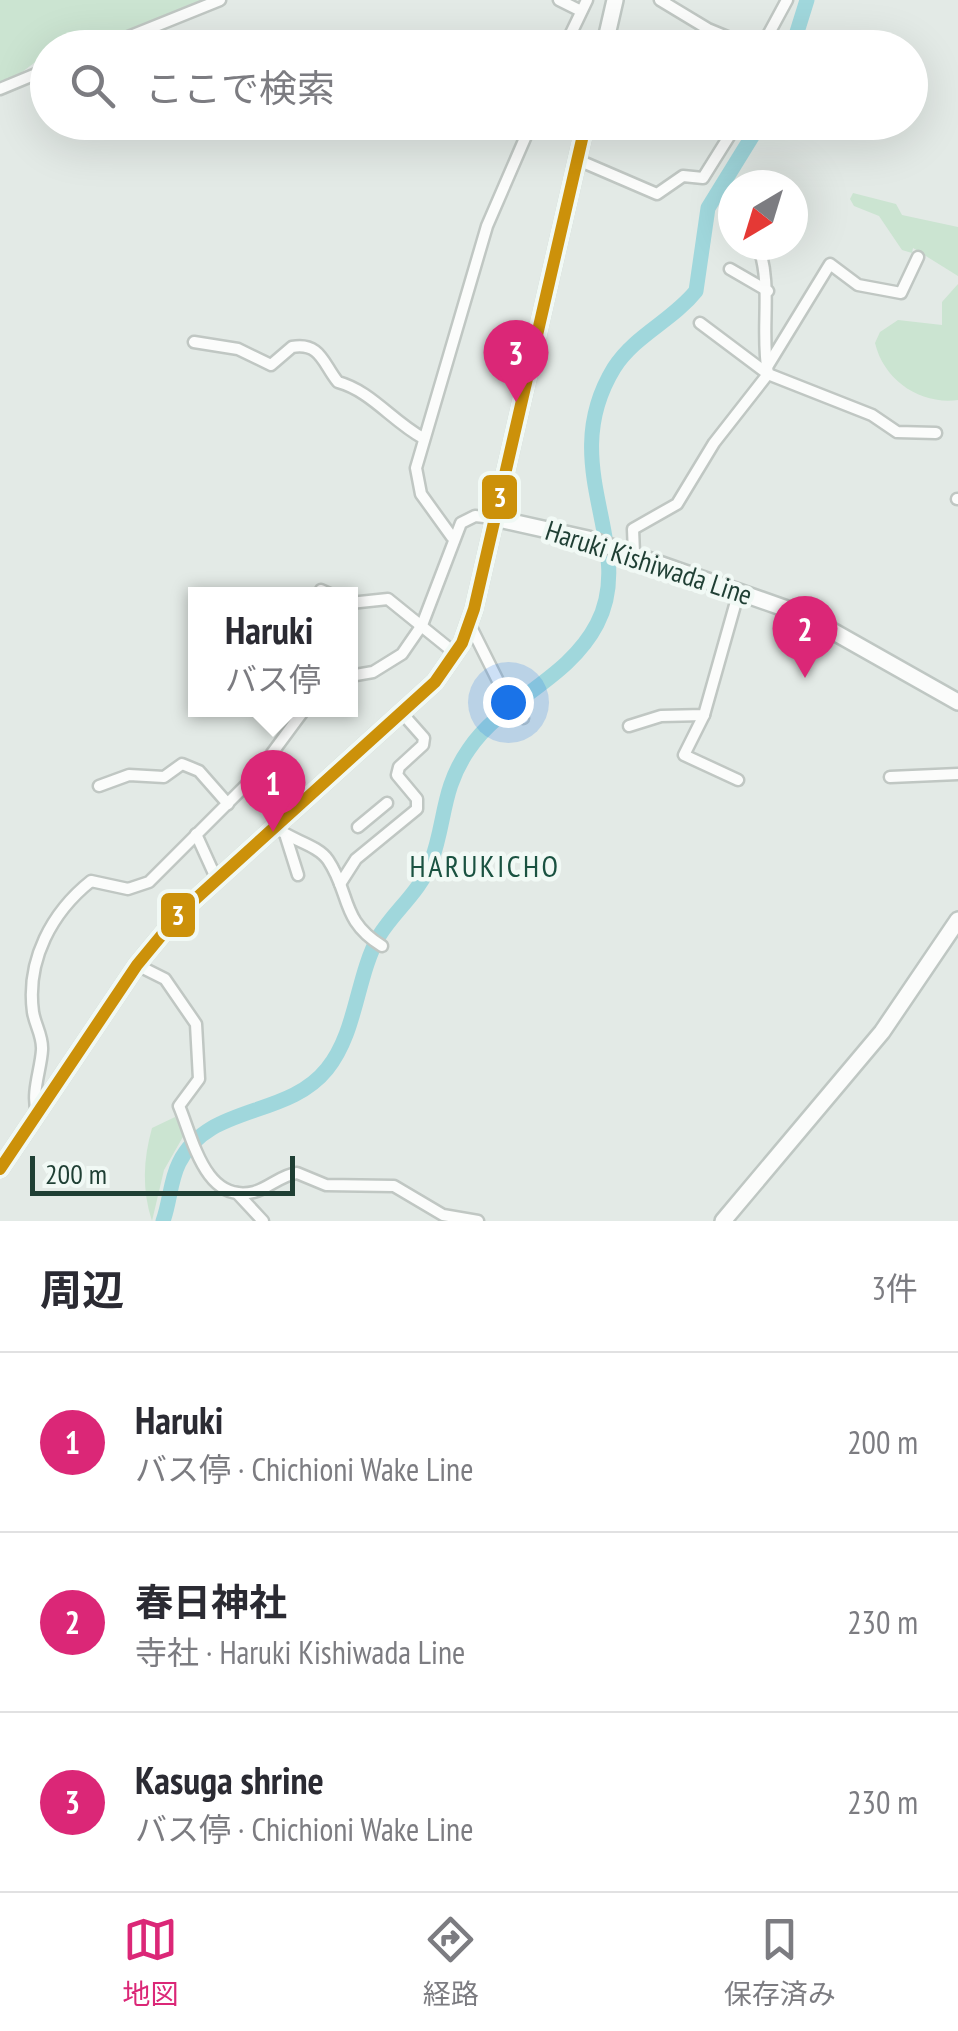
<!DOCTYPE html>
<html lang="ja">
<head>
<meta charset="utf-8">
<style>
	body { margin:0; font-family:"PT Sans Narrow","Noto Sans JP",sans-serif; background:#f7f7f7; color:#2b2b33 }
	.compass { position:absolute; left:718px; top:170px; width:90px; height:90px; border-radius:50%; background:#fff; box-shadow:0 10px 40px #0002; rotate:218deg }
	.scale { position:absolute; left:30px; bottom:25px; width:265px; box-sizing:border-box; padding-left:10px; border:5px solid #1f3f34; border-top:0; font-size:28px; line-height:35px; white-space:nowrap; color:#1f3f34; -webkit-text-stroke:8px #f1f9f5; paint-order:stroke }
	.you { position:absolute; left:508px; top:702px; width:35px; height:35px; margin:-25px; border:8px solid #fff; border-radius:50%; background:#1a73e8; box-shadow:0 0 0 15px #1a73e833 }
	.badge { display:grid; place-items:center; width:65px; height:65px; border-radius:50%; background:#db2777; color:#fff; font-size:32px; font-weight:700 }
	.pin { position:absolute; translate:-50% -82px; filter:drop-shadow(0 2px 5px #0008) }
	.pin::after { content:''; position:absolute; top:52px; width:35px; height:30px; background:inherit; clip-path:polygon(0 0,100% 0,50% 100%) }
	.popup { position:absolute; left:188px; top:587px; width:170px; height:130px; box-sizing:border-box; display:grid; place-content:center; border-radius:0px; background:#fff; filter:drop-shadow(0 2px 8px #0005); font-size:32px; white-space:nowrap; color:#7c7c81 }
	.popup b { font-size:38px; color:#2b2b33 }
	.popup::after { content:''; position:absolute; left:50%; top:100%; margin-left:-20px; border:20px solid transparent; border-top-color:#fff }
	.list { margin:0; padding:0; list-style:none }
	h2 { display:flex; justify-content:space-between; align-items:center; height:130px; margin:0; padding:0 40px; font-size:42px }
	h2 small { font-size:32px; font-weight:400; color:#7c7c81 }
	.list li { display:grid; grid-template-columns:65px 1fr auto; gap:30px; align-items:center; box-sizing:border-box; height:180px; padding:0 40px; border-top:2px solid #e1e1e2 }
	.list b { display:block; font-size:38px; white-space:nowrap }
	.list p { margin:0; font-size:32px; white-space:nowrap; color:#7c7c81 }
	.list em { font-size:32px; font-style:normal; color:#7c7c81 }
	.icon { flex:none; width:55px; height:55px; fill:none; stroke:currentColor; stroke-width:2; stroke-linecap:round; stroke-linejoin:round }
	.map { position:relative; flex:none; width:958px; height:1221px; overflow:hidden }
	.search { position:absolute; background:#fff; box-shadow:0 10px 40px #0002; left:30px; right:30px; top:30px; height:110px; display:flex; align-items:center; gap:25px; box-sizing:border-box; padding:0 35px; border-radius:55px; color:#7c7c81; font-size:38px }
	.sheet { height:670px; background:#fff }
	nav { display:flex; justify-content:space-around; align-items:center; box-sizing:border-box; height:140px; border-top:2px solid #e1e1e2; background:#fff; font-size:28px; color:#7c7c81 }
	nav a { display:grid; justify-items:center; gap:5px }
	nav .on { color:#db2777 }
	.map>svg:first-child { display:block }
	.green { fill:#cbe4d1 }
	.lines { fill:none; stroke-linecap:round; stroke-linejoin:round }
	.river { stroke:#a0d7dc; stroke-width:15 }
	.street-casing { stroke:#c0c7c3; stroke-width:15 }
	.secondary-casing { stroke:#bfc7c3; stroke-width:20 }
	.street { stroke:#fbfcfb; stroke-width:10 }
	.secondary { stroke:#fbfcfb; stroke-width:15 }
	.bus-1-casing { stroke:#f1f9f5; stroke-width:20 }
	.bus-1 { stroke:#cc910a; stroke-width:12 }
	.labels { text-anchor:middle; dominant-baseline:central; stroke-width:9; stroke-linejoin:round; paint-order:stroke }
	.street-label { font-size:28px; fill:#1f3f34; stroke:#f1f9f5 }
	.neighbourhood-label { font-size:30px; letter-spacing:2.5px; fill:#1a5241; stroke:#f1f9f5 }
	.line-badge { stroke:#f1f9f5; stroke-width:4 }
	.badge-label { font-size:28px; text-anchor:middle; font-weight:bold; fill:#fff }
</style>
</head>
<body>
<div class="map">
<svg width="958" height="1221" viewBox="0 0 958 1221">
	<rect width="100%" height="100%" fill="#e3eae6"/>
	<!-- green -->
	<g class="green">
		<path d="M0,0H205L142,28L48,48L47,53L0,89Z"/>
		<path d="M853,193L896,204L902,215L958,227V276L913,248L912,253L902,250L879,216L854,206L850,199Z"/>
		<path d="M958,284V400C921,405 884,381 875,343L880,332L898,320L942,325V302Z"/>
		<path d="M175,1117L184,1135L164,1170L152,1221C142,1190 143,1160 152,1128Z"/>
	</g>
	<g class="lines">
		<!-- river -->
		<g class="river">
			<path d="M792,48L807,0"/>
			<path d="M163,1221C170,1202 170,1181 179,1163C208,1103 287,1119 327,1069C357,1032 356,977 379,936C395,910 420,892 431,862C446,822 441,789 469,749C503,699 568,680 597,624C638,545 554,466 614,368C635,335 672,321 696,291L708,208L761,122"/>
		</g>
		<defs>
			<g id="street">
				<path d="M559,0L581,11"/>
				<path d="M660,0L708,29L754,48"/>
				<path d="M101,48L220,0"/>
				<path d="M564,48L587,0"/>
				<path d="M761,48L787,0"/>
				<path d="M0,89L48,69"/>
				<path d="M578,160L657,194L683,176L703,178L738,122"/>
				<path d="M730,269L768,291"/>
				<path d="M700,323L768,374L872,415L897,432L936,433"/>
				<path d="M194,342L238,349L271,365L292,347C321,342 323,364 338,382C371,391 392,421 423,438"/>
				<path d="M767,367L830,264L858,285L901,293L918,257"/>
				<path d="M957,499H958"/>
				<path d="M452,537L421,494L416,468L487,226L532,122"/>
				<path d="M634,554L633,529L677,504L714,443L768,374C760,330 773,286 758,245"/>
				<path d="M321,590L330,594"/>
				<path d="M350,603L388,599L456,654"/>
				<path d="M470,625L507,699L523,718"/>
				<path d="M350,676L373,672L402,654L422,625L461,523L475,516L494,518"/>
				<path d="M704,715L684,755L738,780"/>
				<path d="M629,726L661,716L704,715L739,591"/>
				<path d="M890,777L958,774"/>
				<path d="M99,786L129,775L164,777L182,764L199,771L228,804"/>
				<path d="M274,826C289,840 317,844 328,860C351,894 340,920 382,946"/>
				<path d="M358,827L387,803"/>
				<path d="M196,834L216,878"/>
				<path d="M286,837L298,875"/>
				<path d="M340,884L356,859L417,809V799L397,775L399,767L423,745L424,738L401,712"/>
				<path d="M137,965L165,979L196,1024L199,1079L179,1106C193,1139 205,1204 254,1192C269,1188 281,1175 297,1173L326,1185L394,1186L443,1215L478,1221"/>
				<path d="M37,1112C31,1093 41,1069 42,1050C43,1036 35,1025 33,1012C26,960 52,912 91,881L128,889L149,882L256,775L304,710"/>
				<path d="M237,1193L263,1221"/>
			</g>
			<g id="secondary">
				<path d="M604,48L615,0"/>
				<path d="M494,518L588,539L804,615L958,702"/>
				<path d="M0,1169L137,965L180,913L435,682L462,643L474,609L586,122"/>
				<path d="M723,1221L882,1032L958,920"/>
			</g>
		</defs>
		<!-- street casing -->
		<use href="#street" class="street-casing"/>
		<!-- secondary casing -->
		<use href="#secondary" class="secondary-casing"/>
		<!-- street -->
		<use href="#street" class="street"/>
		<!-- secondary -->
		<use href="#secondary" class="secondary"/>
		<defs>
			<path id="bus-1" d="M0,1169L137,965L180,913L435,682L462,643L474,609L586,122"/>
		</defs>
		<!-- bus-1 casing -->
		<use href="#bus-1" class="bus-1-casing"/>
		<!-- bus-1 -->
		<use href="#bus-1" class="bus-1"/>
	</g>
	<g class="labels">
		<!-- street labels -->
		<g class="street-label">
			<text transform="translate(649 562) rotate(18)">Haruki Kishiwada Line</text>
		</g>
		<!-- neighbourhood labels -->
		<g class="neighbourhood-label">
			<text x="485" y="865">HARUKICHO</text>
		</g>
	</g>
	<g class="line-badge">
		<rect x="480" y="473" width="39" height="48" rx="10" fill="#cc910a"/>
		<rect x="159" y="891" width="38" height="48" rx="10" fill="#cc910a"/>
	</g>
	<g class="badge-label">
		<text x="500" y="507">3</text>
		<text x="178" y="925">3</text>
	</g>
</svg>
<svg class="compass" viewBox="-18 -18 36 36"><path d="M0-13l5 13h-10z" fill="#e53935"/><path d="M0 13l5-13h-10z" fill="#7c7c81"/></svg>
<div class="scale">200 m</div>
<div class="you"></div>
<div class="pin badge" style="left:273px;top:832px">1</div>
<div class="popup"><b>Haruki</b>バス停</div>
<div class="pin badge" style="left:805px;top:678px">2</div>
<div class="pin badge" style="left:516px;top:402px">3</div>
<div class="search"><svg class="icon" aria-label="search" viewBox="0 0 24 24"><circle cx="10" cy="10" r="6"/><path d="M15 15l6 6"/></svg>ここで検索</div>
</div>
<section class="sheet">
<h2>周辺<small>3件</small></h2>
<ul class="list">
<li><span class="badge">1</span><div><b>Haruki</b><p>バス停 · Chichioni Wake Line</p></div><em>200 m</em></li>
<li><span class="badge">2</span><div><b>春日神社</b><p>寺社 · Haruki Kishiwada Line</p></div><em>230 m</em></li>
<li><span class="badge">3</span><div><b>Kasuga shrine</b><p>バス停 · Chichioni Wake Line</p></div><em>230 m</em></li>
</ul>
</section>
<nav>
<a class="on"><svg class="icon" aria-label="map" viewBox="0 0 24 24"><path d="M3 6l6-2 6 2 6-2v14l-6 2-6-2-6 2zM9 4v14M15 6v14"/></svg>地図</a>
<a><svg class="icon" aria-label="directions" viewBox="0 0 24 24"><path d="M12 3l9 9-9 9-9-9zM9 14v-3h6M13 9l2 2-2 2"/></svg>経路</a>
<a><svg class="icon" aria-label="saved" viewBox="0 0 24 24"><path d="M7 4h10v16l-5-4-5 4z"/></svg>保存済み</a>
</nav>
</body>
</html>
